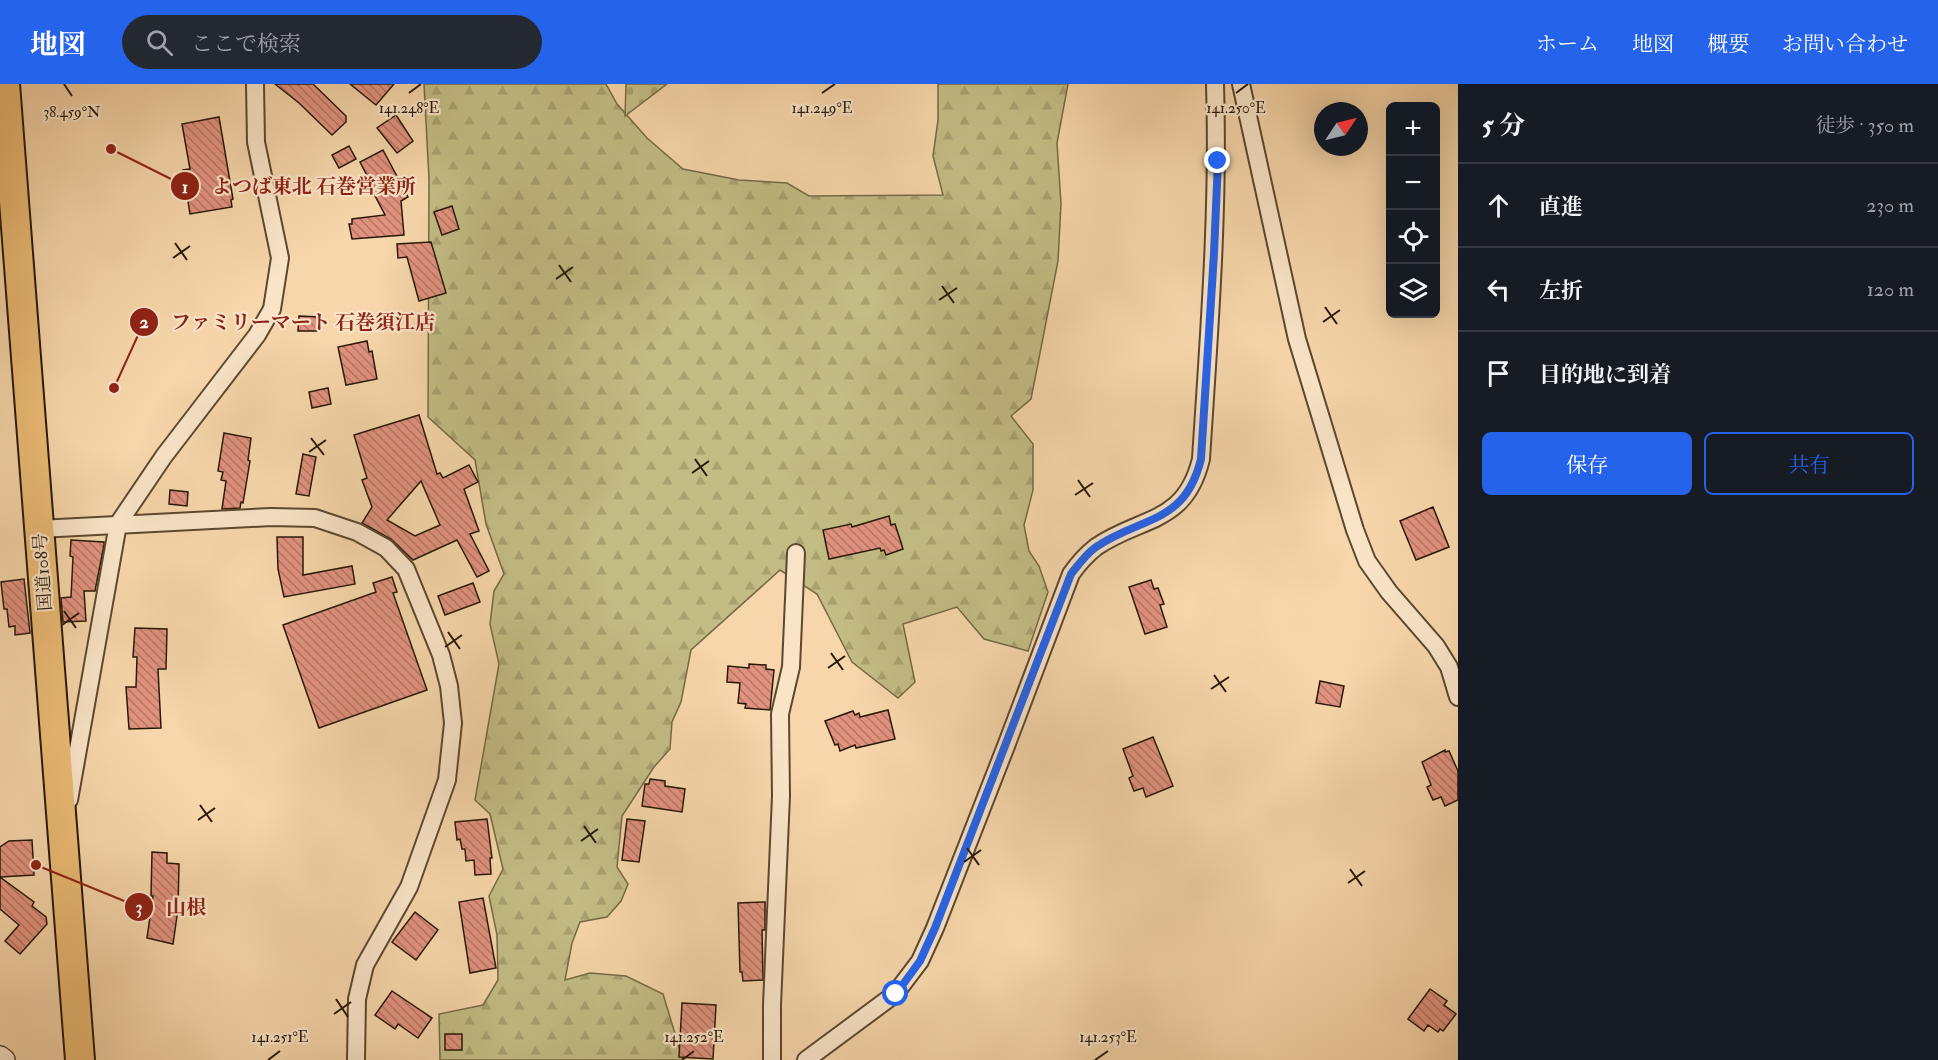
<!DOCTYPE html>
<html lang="ja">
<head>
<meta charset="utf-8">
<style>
	body { margin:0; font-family:"IM FELL Double Pica","Noto Serif JP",serif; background:#242831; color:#f1f3f6 }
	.controls { position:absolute; right:18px; top:18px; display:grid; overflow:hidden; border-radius:9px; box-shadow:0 6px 24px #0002 }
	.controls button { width:54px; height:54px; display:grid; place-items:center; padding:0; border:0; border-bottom:2px solid #363941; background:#171b24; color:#f1f3f6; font:30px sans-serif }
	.compass { position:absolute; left:1314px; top:18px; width:54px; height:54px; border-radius:50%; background:#171b24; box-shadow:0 6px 24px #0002; rotate:55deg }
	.stop { position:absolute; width:18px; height:18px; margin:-14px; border:4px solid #2563eb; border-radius:50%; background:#fff }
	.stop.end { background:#2563eb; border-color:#fff; box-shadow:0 2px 6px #0008 }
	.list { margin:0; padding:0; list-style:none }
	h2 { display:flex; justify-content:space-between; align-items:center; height:78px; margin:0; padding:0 24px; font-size:26px }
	h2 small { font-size:20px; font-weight:400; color:#9ea1a6 }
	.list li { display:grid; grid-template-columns:39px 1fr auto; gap:18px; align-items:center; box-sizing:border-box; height:84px; padding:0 24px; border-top:2px solid #363941 }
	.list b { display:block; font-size:22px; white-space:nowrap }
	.list em { font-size:20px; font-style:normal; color:#9ea1a6 }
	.actions { display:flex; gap:12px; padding:18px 24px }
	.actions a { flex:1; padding:14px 0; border:2px solid #2563eb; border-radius:9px; text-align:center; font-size:21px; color:#2563eb }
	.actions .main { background:#2563eb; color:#fff }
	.icon { flex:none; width:33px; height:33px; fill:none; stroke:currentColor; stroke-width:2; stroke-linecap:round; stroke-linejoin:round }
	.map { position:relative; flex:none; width:1458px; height:976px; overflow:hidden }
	header { display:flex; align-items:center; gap:36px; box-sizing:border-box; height:84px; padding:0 30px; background:#2563eb; color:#fff }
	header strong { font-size:28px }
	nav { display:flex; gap:33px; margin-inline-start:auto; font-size:21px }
	.search { width:420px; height:54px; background:#242831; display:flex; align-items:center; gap:15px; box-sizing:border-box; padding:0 21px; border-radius:33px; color:#9ea1a6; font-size:22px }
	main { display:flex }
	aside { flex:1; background:#171b24 }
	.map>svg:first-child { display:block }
	.forest { fill:url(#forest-firs); stroke:#766a45; stroke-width:1.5 }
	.cemetery { fill:url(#cemetery-stones); stroke:#766a45; stroke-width:1.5 }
	.building { fill:url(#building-back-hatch); stroke:#281906; stroke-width:1.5; fill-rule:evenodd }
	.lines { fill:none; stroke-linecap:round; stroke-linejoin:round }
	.minor-casing { stroke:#5c482f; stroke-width:20 }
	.tertiary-casing { stroke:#5c482f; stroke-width:24 }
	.trunk-casing { stroke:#281906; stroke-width:32 }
	.minor { stroke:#f9e4c8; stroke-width:16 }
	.tertiary { stroke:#f9e4c8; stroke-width:21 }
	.trunk { stroke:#ebbb75; stroke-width:28 }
	.route { stroke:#2563eb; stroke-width:8 }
	.ticks { fill:none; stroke:#281906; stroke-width:2 }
	.labels { text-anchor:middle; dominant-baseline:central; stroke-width:4.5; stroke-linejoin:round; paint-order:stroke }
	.street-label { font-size:18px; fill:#281906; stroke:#f9e4c8 }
	.ticks-label { font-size:15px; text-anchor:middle; fill:#281906; stroke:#f9e4c8; stroke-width:4.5; stroke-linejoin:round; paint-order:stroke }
	.leader { fill:none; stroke:#8f2418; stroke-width:2 }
	.callout-dot { fill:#8f2418; stroke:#f9e4c8; stroke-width:2 }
	.mark-label { font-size:18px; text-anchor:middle; font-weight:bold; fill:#fff }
	.callout-label { font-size:20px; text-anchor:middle; font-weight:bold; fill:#8f2418; stroke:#f9e4c8; stroke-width:4.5; stroke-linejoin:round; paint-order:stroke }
</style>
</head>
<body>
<header>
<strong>地図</strong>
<div class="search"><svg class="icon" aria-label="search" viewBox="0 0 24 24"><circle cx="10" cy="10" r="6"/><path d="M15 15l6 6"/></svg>ここで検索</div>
<nav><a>ホーム</a><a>地図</a><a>概要</a><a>お問い合わせ</a></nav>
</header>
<main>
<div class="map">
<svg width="1458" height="976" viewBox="0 0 1458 976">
	<defs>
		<pattern id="forest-firs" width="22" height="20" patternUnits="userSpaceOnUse" patternTransform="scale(1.5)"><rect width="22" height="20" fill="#c3bc84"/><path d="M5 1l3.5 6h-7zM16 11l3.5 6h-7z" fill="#a8a170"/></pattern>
		<pattern id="cemetery-stones" width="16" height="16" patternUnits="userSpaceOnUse" patternTransform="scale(1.5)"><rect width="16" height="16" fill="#c3bc84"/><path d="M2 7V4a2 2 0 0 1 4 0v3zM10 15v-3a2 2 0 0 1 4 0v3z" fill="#a8a170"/></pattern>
		<pattern id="building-back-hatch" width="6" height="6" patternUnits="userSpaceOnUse" patternTransform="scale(1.5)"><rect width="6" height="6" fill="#e1927f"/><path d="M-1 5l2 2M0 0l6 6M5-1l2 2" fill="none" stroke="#b67666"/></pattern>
	</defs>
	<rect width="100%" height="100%" fill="#f6d6aa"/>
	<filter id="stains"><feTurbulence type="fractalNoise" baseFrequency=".00333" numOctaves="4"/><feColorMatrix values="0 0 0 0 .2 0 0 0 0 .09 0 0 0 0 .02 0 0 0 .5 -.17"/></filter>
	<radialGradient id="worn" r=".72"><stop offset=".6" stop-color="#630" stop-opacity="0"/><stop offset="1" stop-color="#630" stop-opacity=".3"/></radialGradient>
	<!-- forest -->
	<path class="forest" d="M424,0H606L617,20L647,54L683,85L739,96L787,99L809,112L943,111L933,72L938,36V0H1068L1057,59L1061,120L1058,177L1031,315L1011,332L1033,360V406L1024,441L1029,467L1039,482L1048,508L1028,567L984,555L957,523L903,540L915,598L898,614L852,578L817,510L780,486L691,566L681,618L672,638L670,665L654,683L622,732L617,783L628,800L621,817L607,833L580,838L572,859L565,896L590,889L626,892L663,910L683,976H440L439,930L483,921L498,896L497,851L489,812L503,785L490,730L475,716L499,580L490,540L494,507L504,490L486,440L475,376L428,333L429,95Z"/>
	<!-- cemetery -->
	<path class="cemetery" d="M626,0H667L625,32Z"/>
	<!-- building -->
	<g class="building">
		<path d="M275,0H313L346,32V38L332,51L299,19Z"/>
		<path d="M350,0H394L376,21Z"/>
		<path d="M396,31L413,57L397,69L377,44Z"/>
		<path d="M219,33L233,115L231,116L232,123L190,130L183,86L190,85L182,40Z"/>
		<path d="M349,62L356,75L339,84L332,71Z"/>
		<path d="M383,66L408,113L401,117L404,151L352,155L349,140H352V135L385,131L372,106L374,105L360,78Z"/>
		<path d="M452,122L459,145L442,151L434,128Z"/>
		<path d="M431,158L446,209L419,217L407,173L398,174L397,160Z"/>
		<path d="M299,232L320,233V247H298Z"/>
		<path d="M367,257L369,268L372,267L377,295L346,301L338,263Z"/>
		<path d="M328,304L331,320L312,324L309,308Z"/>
		<path d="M419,331L437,390L440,389L443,394L469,381L478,398L464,405L479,447L470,450L489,487L477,493L457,456L413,476L391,455L362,439L372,423L362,396L367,394L354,351ZM421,397L440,441L415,452L387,436Z"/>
		<path d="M224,349L251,354L248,376L250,377L243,419L241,418L240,424L222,425L226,397L221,396L223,388L218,387Z"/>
		<path d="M303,370L316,373L309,412L296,410Z"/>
		<path d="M170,406L188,408L187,422L169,420Z"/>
		<path d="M1433,423L1449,463L1416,476L1400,437Z"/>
		<path d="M889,432L891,441L895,440L903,465L886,471L884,466L881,467L880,464L829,475L823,446L851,440L852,443Z"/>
		<path d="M277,453H303V491L352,482L355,500L284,513L278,485Z"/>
		<path d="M71,456L104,458V461L95,507H84L86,537L63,538L61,514L71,513L73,473L70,472Z"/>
		<path d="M392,493L397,508L393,509L427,606L319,644L283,541L376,508L373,499Z"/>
		<path d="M24,495L30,549L15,551V542L9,543L7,525H4L1,498Z"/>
		<path d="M1151,496L1154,505L1158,504L1164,520L1160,521L1167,543L1145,550L1129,503Z"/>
		<path d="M473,499L480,518L445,531L438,512Z"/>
		<path d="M135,544L167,545L166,585H158L161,644L129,645L126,603H136L137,573H133Z"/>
		<path d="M749,580L766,581V585L774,586L770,626L745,624L746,620L738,619L740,599L727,598L728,582L749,584Z"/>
		<path d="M1320,597L1344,602L1340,623L1316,619Z"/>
		<path d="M888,626L895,655L856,664L855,661L840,667L838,660L835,661L825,637L853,627L855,631L859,629L860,633Z"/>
		<path d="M1153,653L1173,702L1146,713L1143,704L1134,707L1129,694L1133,692L1123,665Z"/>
		<path d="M1445,666V668L1449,667L1458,687V716L1445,722L1441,713L1433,716L1427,703L1431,701L1422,678Z"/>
		<path d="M650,695L665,697V702L685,705L682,728L642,722L645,700H649Z"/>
		<path d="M487,735L492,774H490L491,790L475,791L474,776L466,777L465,765H462L460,755L457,756L455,738Z"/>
		<path d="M627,735L645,737L639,778L622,776Z"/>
		<path d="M32,756L34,791L0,793V763L9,757Z"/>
		<path d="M152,768L167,769V779L179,780L178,825L173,860L147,854L153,812H151Z"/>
		<path d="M0,793L34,818L32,822L46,833L47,840L20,870L5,857L19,841L0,825Z"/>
		<path d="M483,814L496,884L470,889L459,818Z"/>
		<path d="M765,818V846H762L763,896L743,897L742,888H740L738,819Z"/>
		<path d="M415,828L438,846L416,876L392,858Z"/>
		<path d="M1430,905L1447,917L1444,921L1456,930L1443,947L1440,945L1438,948L1428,941L1424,947L1408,935Z"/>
		<path d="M392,907L432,934L418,954L398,940L395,945L375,931Z"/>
		<path d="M682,919L716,921L713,975L679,973Z"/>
		<rect x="445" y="950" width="17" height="16"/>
	</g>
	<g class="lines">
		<defs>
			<g id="minor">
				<path d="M1241,0L1297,255L1355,446L1367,477L1389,508L1436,562L1449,583L1458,613"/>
				<path d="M39,445L271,433L315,434L357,448L386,464L406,485L441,571L449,602L453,639L447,696L409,803L365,881L357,915L356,976"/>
				<path d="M69,716L118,440L164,372L257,251L272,225L280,174L256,58L255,0"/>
				<path d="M772,976V921L781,712L780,630L791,583L796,469"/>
				<path d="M806,976L895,910L920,877L935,844L1006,662L1071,490C1078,480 1086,471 1096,463C1141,432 1185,441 1201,375C1209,250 1219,125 1215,0"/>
			</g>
			<path id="tertiary" d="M0,973L4,976"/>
			<path id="trunk" d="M5,0L80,976"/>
		</defs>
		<!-- minor casing -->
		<use href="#minor" class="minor-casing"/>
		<!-- tertiary casing -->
		<use href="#tertiary" class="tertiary-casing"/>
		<!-- trunk casing -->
		<use href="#trunk" class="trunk-casing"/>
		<!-- minor -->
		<use href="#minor" class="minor"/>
		<!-- tertiary -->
		<use href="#tertiary" class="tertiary"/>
		<!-- trunk -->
		<use href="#trunk" class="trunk"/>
	</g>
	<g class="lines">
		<!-- route -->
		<path class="route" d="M896,910L920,877L935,844L1071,490C1079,480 1086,470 1096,463C1141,432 1185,441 1201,375L1214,169L1218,77"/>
	</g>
	<!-- ticks -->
	<path class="ticks" d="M64,0L72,12M409,9L421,0M822,9L835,0M1236,9L1248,0M175,159L187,176M173,174L190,162M559,181L571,198M556,195L573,183M942,202L954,219M939,216L957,204M1325,223L1337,240M1323,238L1340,226M311,354L324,371M309,368L326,356M695,375L707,392M692,389L709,377M1078,396L1090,413M1075,411L1093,399M64,527L76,544M62,541L79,529M448,548L460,565M445,563L462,551M831,569L843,586M828,584L845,572M1214,591L1226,608M1211,605L1229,593M200,721L212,738M198,736L215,724M584,742L596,759M581,757L598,745M967,764L979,781M964,778L981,766M1350,785L1362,802M1348,799L1365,787M336,915L348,933M334,930L351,918M268,976L280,967M682,976L694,967M1095,976L1108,967"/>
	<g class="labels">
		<!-- street labels -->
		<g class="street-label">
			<text transform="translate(43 488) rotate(-94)">国道108号</text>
		</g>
	</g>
	<g class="ticks-label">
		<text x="409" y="29">141.248°E</text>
		<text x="822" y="29">141.249°E</text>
		<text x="1236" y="29">141.250°E</text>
		<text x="72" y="33">38.459°N</text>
		<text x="280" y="958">141.251°E</text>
		<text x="694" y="958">141.252°E</text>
		<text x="1108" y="958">141.253°E</text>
	</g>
	<!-- callouts -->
	<path class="leader" d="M111 65L185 102M114 304L144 238M36 781L139 823"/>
	<g class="callout-dot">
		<circle cx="111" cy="65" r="6"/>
		<circle cx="114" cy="304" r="6"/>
		<circle cx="36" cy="781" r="6"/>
		<circle cx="185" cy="102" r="15"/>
		<circle cx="144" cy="238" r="15"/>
		<circle cx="139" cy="823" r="15"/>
	</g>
	<g class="mark-label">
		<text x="185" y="109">1</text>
		<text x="144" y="244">2</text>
		<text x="139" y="829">3</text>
	</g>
	<g class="callout-label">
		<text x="314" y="109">よつば東北 石巻営業所</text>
		<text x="303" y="245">ファミリーマート 石巻須江店</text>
		<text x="186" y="830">山根</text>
	</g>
	<rect width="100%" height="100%" filter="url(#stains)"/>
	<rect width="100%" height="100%" fill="url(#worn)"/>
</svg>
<div class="controls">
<button>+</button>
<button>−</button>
<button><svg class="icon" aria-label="locate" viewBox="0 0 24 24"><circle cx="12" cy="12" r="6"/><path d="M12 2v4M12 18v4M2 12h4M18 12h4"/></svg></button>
<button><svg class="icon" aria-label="layers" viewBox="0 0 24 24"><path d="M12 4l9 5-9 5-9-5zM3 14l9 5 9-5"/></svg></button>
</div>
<svg class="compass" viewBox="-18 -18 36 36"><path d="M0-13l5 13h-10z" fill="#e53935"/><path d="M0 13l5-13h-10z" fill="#9ea1a6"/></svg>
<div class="stop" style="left:896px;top:910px"></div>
<div class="stop end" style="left:1218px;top:77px"></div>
</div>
<aside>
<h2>5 分<small>徒歩 · 350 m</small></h2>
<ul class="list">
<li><svg class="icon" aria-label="ahead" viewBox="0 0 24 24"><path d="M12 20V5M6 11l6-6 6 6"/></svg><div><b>直進</b></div><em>230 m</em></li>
<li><svg class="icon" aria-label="left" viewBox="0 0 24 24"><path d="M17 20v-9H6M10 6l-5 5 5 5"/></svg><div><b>左折</b></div><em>120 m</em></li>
<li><svg class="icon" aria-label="arrive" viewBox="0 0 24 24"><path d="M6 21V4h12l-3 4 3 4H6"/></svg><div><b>目的地に到着</b></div></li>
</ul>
<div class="actions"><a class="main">保存</a><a>共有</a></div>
</aside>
</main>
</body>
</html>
